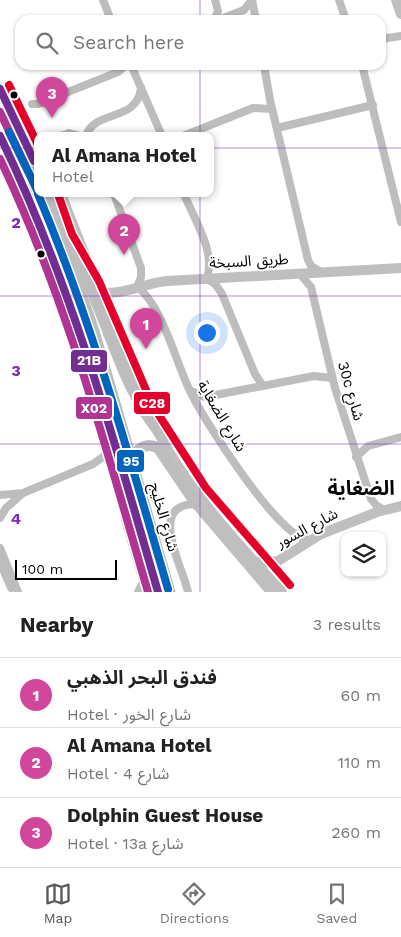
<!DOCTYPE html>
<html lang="en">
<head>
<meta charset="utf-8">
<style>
	body { margin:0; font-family:"Work Sans","Noto Sans Arabic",sans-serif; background:#f6f6f6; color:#222 }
	.controls { position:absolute; right:15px; bottom:15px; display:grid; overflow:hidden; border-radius:10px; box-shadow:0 1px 4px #0004 }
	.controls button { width:45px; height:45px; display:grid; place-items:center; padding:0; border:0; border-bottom:1px solid #e0e0e0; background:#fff; color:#222; font:25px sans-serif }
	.scale { position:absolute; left:15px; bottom:12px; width:102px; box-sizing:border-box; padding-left:5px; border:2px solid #000; border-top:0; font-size:14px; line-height:18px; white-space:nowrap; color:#000; -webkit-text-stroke:4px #fff; paint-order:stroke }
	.you { position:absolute; left:206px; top:332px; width:18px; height:18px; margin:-12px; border:4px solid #fff; border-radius:50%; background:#1a73e8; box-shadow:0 0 0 8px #1a73e833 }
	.badge { display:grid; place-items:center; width:32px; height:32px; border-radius:50%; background:#595959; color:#fff; font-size:16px; font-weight:700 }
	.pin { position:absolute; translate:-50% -41px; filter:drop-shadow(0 1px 2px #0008) }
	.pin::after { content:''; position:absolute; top:26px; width:18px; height:15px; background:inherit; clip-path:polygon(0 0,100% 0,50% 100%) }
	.popup { position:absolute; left:34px; top:132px; width:180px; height:65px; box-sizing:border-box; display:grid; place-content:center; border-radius:10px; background:#fff; filter:drop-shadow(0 1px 4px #0005); font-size:16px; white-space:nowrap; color:#767676 }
	.popup b { font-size:19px; color:#222 }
	.popup::after { content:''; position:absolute; left:50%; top:100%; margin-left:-10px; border:10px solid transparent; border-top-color:#fff }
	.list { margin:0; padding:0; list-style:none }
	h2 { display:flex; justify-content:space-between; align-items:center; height:65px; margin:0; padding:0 20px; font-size:21px }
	h2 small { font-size:16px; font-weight:400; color:#767676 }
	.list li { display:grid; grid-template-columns:32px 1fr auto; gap:15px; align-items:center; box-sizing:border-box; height:70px; padding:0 20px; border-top:1px solid #e0e0e0 }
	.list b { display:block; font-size:19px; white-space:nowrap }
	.list p { margin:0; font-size:16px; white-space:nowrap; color:#767676 }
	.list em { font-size:16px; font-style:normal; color:#767676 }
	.icon { flex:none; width:28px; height:28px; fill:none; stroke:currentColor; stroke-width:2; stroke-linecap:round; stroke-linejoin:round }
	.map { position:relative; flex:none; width:401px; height:592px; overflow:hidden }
	.search { position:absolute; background:#fff; box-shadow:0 1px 4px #0004; left:15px; right:15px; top:15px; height:55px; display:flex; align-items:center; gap:12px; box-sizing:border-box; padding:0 18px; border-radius:15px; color:#767676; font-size:19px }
	.sheet { height:275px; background:#fff }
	nav { display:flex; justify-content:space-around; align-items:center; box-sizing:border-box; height:70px; border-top:1px solid #e0e0e0; background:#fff; font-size:14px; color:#767676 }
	nav a { display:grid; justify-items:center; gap:2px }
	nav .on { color:#595959 }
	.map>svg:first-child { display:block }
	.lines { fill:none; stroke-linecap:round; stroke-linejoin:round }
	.street { stroke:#bdbdbd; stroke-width:8 }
	.secondary { stroke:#bfbfbf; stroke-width:10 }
	.primary { stroke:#bdbdbd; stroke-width:11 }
	.bus-1-casing { stroke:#fff; stroke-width:11 }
	.bus-2-casing { stroke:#fff; stroke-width:11 }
	.bus-3-casing { stroke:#fff; stroke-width:11 }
	.bus-4-casing { stroke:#fff; stroke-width:11 }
	.bus-1 { stroke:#6f2e90; stroke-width:8 }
	.bus-2 { stroke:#b03593; stroke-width:8 }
	.bus-3 { stroke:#e4002b; stroke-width:8 }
	.bus-4 { stroke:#0065bd; stroke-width:8 }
	.grid { fill:none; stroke:#7b2cbf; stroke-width:1; stroke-opacity:0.55 }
	.bus-dot { fill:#000; stroke:#fff; stroke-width:2 }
	.labels { text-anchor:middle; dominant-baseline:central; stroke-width:4; stroke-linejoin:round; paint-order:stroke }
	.street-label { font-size:15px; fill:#000; stroke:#fff }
	.district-label { font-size:20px; font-weight:bold; fill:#000; stroke:#fff }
	.grid-label { font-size:16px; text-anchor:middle; font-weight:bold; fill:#7b2cbf; stroke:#fff; stroke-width:4; stroke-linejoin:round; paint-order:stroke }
	.line-badge { stroke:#fff; stroke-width:2 }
	.badge-label { font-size:14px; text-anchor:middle; font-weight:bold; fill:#fff }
</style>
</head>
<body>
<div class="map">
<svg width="401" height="592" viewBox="0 0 401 592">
	<rect width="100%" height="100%" fill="#fff"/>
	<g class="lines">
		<!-- street -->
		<g class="street">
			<path d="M103,0L111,20"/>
			<path d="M252,0L256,20"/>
			<path d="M339,0L346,20"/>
			<path d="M214,20L218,11L215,0"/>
			<path d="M218,20L244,10L252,0"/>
			<path d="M381,39L401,36"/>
			<path d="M131,65L162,136"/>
			<path d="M264,65L270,100L308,260L311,266L321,272"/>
			<path d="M362,65L401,222"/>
			<path d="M32,104H38L118,72L126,65"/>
			<path d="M277,128L373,105"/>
			<path d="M60,136L69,133L80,136"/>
			<path d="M86,136C94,109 137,123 141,88"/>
			<path d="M183,136L253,108L272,109"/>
			<path d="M62,194L97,283"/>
			<path d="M114,194L141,268V277L137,287C162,304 176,363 190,391C203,419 280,540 309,540"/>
			<path d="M184,194C194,219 216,252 207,278L216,285L222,294L255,374L263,386"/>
			<path d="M300,274L311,287L335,388L371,499L377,506L385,510"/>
			<path d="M191,391L205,397L314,376L332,378"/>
			<path d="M356,457L368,446L401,437"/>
			<path d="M0,495L23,493L93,464L103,457L111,447"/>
			<path d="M0,518L6,508L22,494"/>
			<path d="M0,548L18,592"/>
			<path d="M0,562L11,588"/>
			<path d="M138,592L144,580"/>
			<path d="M188,592C183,567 146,504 196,504"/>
		</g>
		<!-- secondary -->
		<g class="secondary">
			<path d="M396,0L401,14"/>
			<path d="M97,283L147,409"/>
			<path d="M101,292C123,296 144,283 167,281L401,268"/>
			<path d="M154,424C185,488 235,540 282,592"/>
			<path d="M196,504L271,592"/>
			<path d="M255,562L262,563L278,561L321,534L377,512L401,506"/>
		</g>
		<!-- primary -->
		<g class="primary">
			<path d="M0,89L38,169"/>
			<path d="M0,136C74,280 113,438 158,592"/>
			<path d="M47,194L94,331L170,592"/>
			<path d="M65,227L85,263"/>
			<path d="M75,257C106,311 119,383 158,431"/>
			<path d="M133,463C134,450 145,441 158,448L196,504"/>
			<path d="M115,466L128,525L148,592"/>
		</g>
		<defs>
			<g id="bus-1">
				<path d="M0,89L34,161"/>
				<path d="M0,136C71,283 113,436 158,592"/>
			</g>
			<g id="bus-2">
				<path d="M0,112L25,165"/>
				<path d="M0,159C66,297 105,445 148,592"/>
			</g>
			<g id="bus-3">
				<path d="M9,85L38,145"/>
				<path d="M58,194L72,234L99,281L153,406L206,488L290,585"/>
			</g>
			<g id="bus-4">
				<path d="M9,132L38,192"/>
				<path d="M38,194C92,322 129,456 168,589"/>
			</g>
		</defs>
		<!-- bus-1 casing -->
		<use href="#bus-1" class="bus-1-casing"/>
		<!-- bus-2 casing -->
		<use href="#bus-2" class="bus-2-casing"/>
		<!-- bus-3 casing -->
		<use href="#bus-3" class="bus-3-casing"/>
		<!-- bus-4 casing -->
		<use href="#bus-4" class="bus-4-casing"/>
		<!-- bus-1 -->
		<use href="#bus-1" class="bus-1"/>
		<!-- bus-2 -->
		<use href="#bus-2" class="bus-2"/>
		<!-- bus-3 -->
		<use href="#bus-3" class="bus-3"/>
		<!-- bus-4 -->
		<use href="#bus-4" class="bus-4"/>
	</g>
	<!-- grid -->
	<path class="grid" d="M200,0V20M200,65V592M0,148H401M0,296H401M0,444H401"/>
	<!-- markers -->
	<g class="bus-dot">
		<circle cx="14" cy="95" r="4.5"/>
		<circle cx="41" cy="254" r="4.5"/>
	</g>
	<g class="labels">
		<!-- street labels -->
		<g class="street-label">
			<text transform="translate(249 261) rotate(-3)">طريق السبخة</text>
			<text transform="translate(351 391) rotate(74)">30c شارع</text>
			<text transform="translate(222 416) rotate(59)">شارع الضغاية</text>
			<text transform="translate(164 517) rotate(74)">شارع الخليج</text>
			<text transform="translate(307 528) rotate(-28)">شارع السور</text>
		</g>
		<!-- district labels -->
		<g class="district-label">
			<text x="361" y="488">الضغاية</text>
		</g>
	</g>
	<g class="grid-label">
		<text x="16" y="228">2</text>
		<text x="16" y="376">3</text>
		<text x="16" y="524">4</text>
	</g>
	<g class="line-badge">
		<rect x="70" y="349" width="38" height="24" rx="5" fill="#6f2e90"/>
		<rect x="133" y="391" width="38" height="24" rx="5" fill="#e4002b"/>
		<rect x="75" y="396" width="38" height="24" rx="5" fill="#b03593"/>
		<rect x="116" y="449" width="29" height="24" rx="5" fill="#0065bd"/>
	</g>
	<g class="badge-label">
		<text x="89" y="365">21B</text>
		<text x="152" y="408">C28</text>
		<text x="94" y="413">X02</text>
		<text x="131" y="466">95</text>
	</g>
</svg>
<div class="controls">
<button><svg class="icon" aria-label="layers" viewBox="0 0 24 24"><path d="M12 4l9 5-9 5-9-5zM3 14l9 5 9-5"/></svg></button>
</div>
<div class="scale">100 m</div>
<div class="you"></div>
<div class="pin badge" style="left:146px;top:349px;background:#d1479c">1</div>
<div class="pin badge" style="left:124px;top:255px;background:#d1479c">2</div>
<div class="popup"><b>Al Amana Hotel</b>Hotel</div>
<div class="pin badge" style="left:52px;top:118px;background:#d1479c">3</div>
<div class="search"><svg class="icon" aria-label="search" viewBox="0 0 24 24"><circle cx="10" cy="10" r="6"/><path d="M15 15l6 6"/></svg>Search here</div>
</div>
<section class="sheet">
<h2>Nearby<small>3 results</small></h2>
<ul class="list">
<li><span class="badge" style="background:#d1479c">1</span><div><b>فندق البحر الذهبي</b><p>Hotel · شارع الخور</p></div><em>60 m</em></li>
<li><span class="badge" style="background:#d1479c">2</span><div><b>Al Amana Hotel</b><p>Hotel · شارع 4</p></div><em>110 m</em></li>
<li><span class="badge" style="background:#d1479c">3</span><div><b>Dolphin Guest House</b><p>Hotel · 13a شارع</p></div><em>260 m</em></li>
</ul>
</section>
<nav>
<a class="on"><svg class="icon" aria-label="map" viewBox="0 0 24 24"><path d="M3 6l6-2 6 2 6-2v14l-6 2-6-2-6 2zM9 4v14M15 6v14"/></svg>Map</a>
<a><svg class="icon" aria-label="directions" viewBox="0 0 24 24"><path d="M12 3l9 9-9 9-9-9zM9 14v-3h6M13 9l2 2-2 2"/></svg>Directions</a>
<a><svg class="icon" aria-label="saved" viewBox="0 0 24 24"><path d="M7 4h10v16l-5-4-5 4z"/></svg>Saved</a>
</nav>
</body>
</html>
